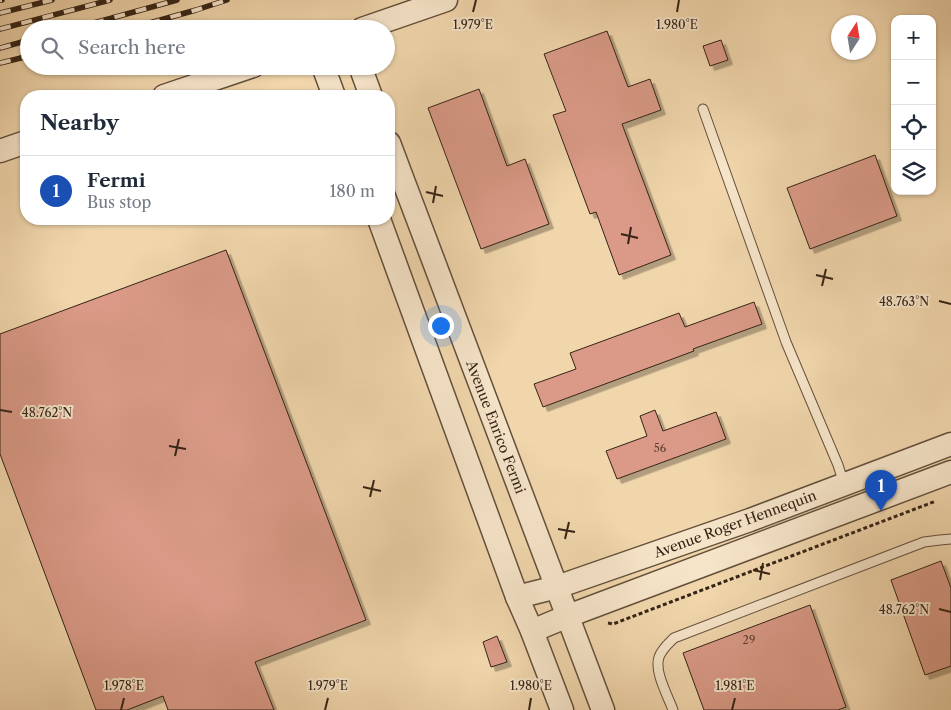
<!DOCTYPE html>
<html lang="en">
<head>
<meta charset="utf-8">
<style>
	body { margin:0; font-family:"Libre Caslon Text",serif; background:#f2f2f3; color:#1f2937 }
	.controls { position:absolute; right:15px; top:15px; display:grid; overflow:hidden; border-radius:10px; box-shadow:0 1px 4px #0004 }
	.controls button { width:45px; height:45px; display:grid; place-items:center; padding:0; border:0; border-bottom:1px solid #e0e1e3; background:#fff; color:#1f2937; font:25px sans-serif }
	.compass { position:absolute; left:831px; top:15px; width:45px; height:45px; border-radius:50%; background:#fff; box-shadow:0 1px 4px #0004; rotate:12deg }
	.you { position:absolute; left:440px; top:325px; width:18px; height:18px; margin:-12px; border:4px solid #fff; border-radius:50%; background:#1a73e8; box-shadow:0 0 0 8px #1a73e833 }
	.badge { display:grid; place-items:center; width:32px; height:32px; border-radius:50%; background:#ea580c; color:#fff; font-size:16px; font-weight:700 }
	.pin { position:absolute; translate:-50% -41px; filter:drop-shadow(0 1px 2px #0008) }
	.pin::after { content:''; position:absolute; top:26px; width:18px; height:15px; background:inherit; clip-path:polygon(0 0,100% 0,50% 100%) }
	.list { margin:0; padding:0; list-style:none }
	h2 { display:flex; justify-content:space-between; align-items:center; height:65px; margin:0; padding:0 20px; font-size:21px }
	h2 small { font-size:16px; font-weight:400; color:#747a83 }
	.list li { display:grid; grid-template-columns:32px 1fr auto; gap:15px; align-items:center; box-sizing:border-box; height:70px; padding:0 20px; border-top:1px solid #e0e1e3 }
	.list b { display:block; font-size:19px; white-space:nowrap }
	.list p { margin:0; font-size:16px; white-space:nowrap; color:#747a83 }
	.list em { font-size:16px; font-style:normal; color:#747a83 }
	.icon { flex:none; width:28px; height:28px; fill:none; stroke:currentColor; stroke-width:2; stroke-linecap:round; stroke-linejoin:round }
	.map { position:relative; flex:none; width:951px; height:710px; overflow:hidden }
	.search { position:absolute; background:#fff; box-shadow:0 1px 4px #0004; left:20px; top:20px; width:375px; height:55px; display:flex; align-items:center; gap:12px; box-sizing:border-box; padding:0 18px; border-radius:28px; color:#747a83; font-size:19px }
	.panel { position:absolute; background:#fff; box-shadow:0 1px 4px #0004; left:20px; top:90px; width:375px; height:135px; border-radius:20px }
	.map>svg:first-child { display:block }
	.building { fill:#da9a87; stroke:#342316; filter:url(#shadow) }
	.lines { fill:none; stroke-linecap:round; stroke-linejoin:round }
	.service-casing { stroke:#63503c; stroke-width:11 }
	.tertiary-casing { stroke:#63503c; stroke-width:25 }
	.path { stroke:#342316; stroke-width:3; stroke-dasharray:4 2.5; stroke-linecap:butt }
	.service { stroke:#f6e4c9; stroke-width:9 }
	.tertiary { stroke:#f6e4c9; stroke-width:22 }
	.rail-casing { stroke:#342316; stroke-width:5.5 }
	.rail { stroke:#f6e4c9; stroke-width:4; stroke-dasharray:11; stroke-linecap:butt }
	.ticks { fill:none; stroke:#342316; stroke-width:2 }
	.labels { text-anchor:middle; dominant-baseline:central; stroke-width:4; stroke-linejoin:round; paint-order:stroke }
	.number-label { font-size:11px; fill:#5e4132 }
	.street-label { font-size:14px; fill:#342316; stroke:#f6e4c9 }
	.ticks-label { font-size:12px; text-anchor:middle; fill:#342316; stroke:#f6e4c9; stroke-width:4; stroke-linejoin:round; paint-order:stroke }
</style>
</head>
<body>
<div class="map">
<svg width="951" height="710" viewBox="0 0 951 710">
	<defs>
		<filter id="shadow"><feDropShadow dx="4.5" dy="4.5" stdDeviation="0" flood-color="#0004"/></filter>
	</defs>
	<rect width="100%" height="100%" fill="#f1d6ac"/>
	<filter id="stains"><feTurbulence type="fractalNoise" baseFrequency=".004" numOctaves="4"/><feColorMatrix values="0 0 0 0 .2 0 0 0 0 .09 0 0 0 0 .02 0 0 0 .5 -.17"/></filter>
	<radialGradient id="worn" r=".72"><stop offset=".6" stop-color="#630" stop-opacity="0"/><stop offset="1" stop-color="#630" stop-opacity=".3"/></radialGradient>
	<!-- building -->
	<g class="building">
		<path d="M607,31L628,87L650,79L661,110L622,124L671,255L619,275L596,212L590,214L553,115L566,111L544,54Z"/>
		<path d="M721,40L728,60L710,66L703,46Z"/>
		<path d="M479,89L507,166L525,159L549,224L481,249L428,108Z"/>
		<path d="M875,155L897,216L810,249L787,188Z"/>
		<path d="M226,250L366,620L255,662L274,710H168L163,696L127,710H96L0,454V334Z"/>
		<path d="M754,302L762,324L693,349L694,351L543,407L534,384L576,369L570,353L679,313L685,327Z"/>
		<path d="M655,410L663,431L716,412L726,439L617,479L606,451L647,436L640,416Z"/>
		<path d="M941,561L951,588V666L925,675L891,580Z"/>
		<path d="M810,605L846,707L838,710H704L683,653Z"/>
		<path d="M497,636L507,662L491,667L483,642Z"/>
	</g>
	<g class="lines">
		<defs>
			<g id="service">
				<path d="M703,109L786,342L838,465L844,484"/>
				<path d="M673,710C668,696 654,672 659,657C662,649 668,644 674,638L924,542L940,540L951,539"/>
			</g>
			<g id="tertiary">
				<path d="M362,29L446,0"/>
				<path d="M323,66L334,96"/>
				<path d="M360,66L371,96"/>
				<path d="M164,96L253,66"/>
				<path d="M389,143L603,710"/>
				<path d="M0,151L26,142"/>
				<path d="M379,219L517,597L532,631L562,710"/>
				<path d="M517,597L557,587L750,520L951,444"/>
				<path d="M532,631L568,616L951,472"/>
			</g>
		</defs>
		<!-- service casing -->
		<use href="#service" class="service-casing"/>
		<!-- tertiary casing -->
		<use href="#tertiary" class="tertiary-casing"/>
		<!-- path -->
		<path class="path" d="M608,623L613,624L936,501"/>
		<!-- service -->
		<use href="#service" class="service"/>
		<!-- tertiary -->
		<use href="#tertiary" class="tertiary"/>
		<defs>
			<g id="rail">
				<path d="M0,0H2"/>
				<path d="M0,13L52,0"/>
				<path d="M0,29L110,0"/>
				<path d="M72,29L177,0"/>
				<path d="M128,29L196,10L227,0"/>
				<path d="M0,48L29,40"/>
				<path d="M0,63L29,56"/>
			</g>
		</defs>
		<!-- rail casing -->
		<use href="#rail" class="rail-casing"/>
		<!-- rail -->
		<use href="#rail" class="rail"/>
	</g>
	<!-- ticks -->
	<path class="ticks" d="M473,12L476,0M677,12L679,0M426,192L443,196M433,203L436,186M621,234L638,238M628,244L631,227M816,275L833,279M822,286L826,269M939,301L951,304M0,410L12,412M169,446L186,449M175,456L179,439M363,487L381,491M370,497L374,480M558,529L575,532M565,539L569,522M753,570L770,574M760,580L763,563M939,609L951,612M121,710L124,698M325,710L328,698M529,710L531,698M732,710L735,698"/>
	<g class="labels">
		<!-- number labels -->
		<g class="number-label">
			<text x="660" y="448">56</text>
			<text x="749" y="640">29</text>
		</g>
		<!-- street labels -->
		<g class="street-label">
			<text transform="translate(496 427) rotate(69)">Avenue Enrico Fermi</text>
			<text transform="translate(735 524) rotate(-20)">Avenue Roger Hennequin</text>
		</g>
	</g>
	<g class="ticks-label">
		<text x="473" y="29">1.979°E</text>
		<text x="677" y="29">1.980°E</text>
		<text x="904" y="306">48.763°N</text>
		<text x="47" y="417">48.762°N</text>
		<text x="904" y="614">48.762°N</text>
		<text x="124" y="690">1.978°E</text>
		<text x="328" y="690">1.979°E</text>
		<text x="531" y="690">1.980°E</text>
		<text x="735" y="690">1.981°E</text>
	</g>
	<rect width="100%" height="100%" filter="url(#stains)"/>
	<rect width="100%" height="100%" fill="url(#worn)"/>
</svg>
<div class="controls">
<button>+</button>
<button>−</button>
<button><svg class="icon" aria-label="locate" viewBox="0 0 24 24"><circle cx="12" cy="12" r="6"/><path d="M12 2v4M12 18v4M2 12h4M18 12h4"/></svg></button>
<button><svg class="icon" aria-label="layers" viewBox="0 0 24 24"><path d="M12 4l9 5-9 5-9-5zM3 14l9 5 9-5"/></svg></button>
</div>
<svg class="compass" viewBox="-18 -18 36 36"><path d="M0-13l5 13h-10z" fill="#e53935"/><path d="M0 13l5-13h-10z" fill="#747a83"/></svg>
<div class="you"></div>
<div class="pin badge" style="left:881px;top:511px;background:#1a4fb4">1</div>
<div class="search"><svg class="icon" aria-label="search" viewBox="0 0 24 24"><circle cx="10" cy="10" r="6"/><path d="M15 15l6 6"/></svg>Search here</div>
<section class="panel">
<h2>Nearby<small></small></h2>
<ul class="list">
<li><span class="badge" style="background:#1a4fb4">1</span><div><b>Fermi</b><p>Bus stop</p></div><em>180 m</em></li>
</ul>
</section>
</div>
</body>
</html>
